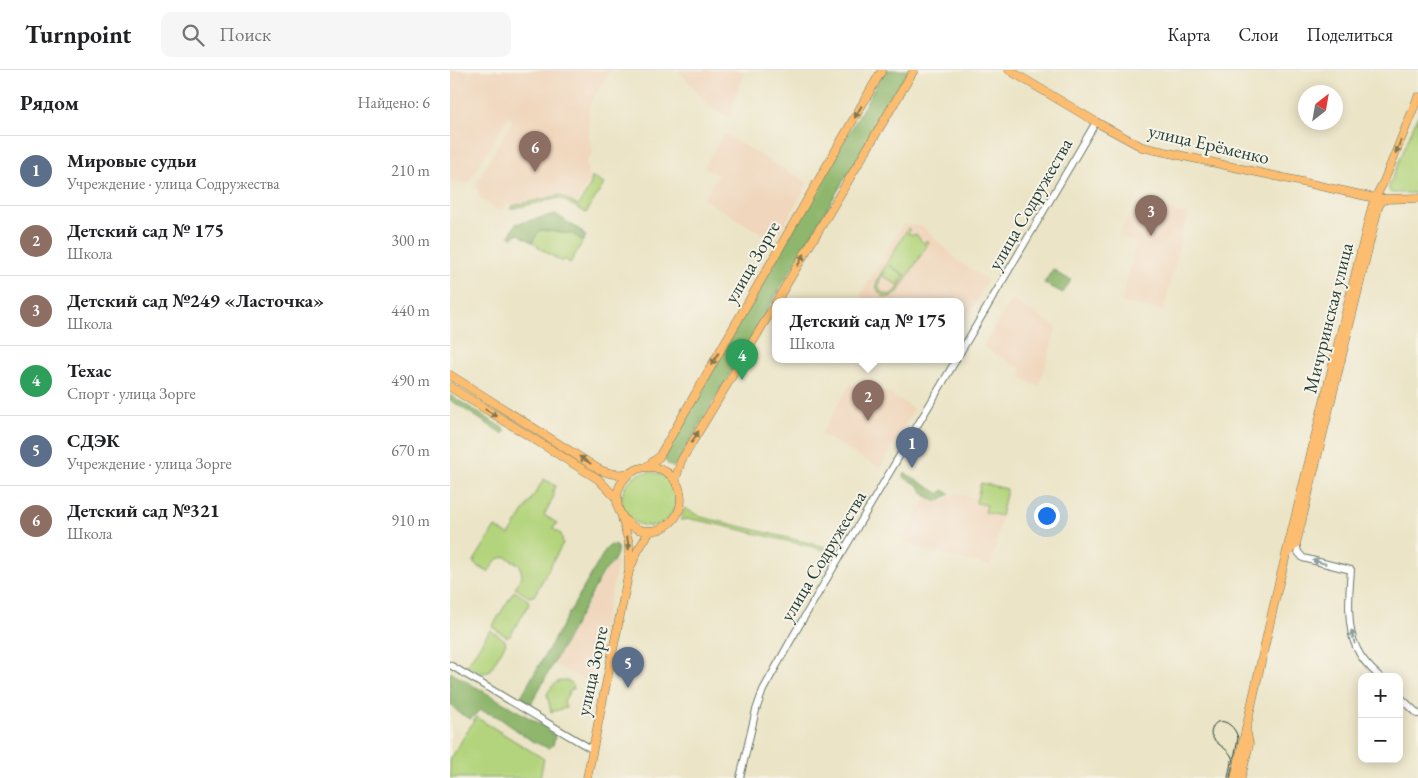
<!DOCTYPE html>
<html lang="ru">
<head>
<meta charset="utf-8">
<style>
	body { margin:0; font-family:"EB Garamond",serif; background:#f6f6f6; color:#202124 }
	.controls { position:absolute; right:15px; bottom:15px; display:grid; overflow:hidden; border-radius:10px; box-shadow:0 2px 12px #0003 }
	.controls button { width:45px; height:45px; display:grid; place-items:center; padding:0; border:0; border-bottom:1px solid #e0e0e0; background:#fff; color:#202124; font:25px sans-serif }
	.compass { position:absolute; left:848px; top:15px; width:45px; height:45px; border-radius:50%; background:#fff; box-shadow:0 2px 12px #0003; rotate:31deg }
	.you { position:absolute; left:596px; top:445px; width:18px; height:18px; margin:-12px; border:4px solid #fff; border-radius:50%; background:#1a73e8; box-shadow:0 0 0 8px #1a73e833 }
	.badge { display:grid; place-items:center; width:32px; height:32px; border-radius:50%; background:#0b8043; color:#fff; font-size:16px; font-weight:700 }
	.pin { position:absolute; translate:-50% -41px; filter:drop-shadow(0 1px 2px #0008) }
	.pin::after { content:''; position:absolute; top:26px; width:18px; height:15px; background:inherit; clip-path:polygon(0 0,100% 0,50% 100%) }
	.popup { position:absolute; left:322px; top:228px; width:192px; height:65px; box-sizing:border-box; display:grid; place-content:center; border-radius:10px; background:#fff; filter:drop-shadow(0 1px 4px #0005); font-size:16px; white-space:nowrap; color:#757577 }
	.popup b { font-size:19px; color:#202124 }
	.popup::after { content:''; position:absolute; left:50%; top:100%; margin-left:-10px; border:10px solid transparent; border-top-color:#fff }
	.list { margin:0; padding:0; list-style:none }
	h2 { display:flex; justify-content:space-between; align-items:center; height:65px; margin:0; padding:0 20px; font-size:21px }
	h2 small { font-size:16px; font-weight:400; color:#757577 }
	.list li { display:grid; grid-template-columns:32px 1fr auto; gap:15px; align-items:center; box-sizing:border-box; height:70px; padding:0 20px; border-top:1px solid #e0e0e0 }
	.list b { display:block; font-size:19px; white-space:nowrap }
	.list p { margin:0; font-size:16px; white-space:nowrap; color:#757577 }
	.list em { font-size:16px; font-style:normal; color:#757577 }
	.icon { flex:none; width:28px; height:28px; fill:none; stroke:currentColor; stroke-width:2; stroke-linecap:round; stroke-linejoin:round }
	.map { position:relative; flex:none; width:968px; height:708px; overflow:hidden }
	header { display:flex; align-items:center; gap:30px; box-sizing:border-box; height:70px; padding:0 25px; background:#fff; border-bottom:1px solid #e0e0e0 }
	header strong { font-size:24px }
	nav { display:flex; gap:28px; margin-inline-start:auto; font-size:18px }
	.search { width:350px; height:45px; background:#f6f6f6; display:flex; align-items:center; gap:12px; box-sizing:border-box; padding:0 18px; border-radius:10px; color:#757577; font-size:19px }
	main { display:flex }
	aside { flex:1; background:#fff }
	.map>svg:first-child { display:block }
	.built { fill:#f0d6bc }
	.green { fill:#b3d47c; stroke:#698858; fill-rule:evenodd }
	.forest { fill:#8eb66c; stroke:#567a50 }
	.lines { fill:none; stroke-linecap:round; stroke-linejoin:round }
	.minor-casing { stroke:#667767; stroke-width:8 }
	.major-casing { stroke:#667767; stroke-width:9 }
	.minor { stroke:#fff; stroke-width:6 }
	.major { stroke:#fcbd6f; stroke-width:8 }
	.tram { stroke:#1f3d34; stroke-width:1 }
	.oneway { fill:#82774f }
	.oneway2 { fill:#8f9e9a }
	.labels { text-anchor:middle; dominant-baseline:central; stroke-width:4; stroke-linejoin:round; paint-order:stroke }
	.street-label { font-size:19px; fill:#1f3d34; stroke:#f7f3e8 }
</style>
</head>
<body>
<header>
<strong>Turnpoint</strong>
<div class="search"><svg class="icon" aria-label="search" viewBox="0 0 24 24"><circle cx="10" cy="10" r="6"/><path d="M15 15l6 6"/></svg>Поиск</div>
<nav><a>Карта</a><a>Слои</a><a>Поделиться</a></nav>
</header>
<main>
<aside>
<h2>Рядом<small>Найдено: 6</small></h2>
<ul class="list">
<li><span class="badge" style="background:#5c6f8a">1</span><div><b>Мировые судьи</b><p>Учреждение · улица Содружества</p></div><em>210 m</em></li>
<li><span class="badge" style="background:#8d6e63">2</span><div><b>Детский сад № 175</b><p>Школа</p></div><em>300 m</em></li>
<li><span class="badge" style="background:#8d6e63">3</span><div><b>Детский сад №249 «Ласточка»</b><p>Школа</p></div><em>440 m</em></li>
<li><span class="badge" style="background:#2e9e5b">4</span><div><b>Техас</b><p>Спорт · улица Зорге</p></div><em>490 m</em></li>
<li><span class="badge" style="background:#5c6f8a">5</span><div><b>СДЭК</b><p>Учреждение · улица Зорге</p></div><em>670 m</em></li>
<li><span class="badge" style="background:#8d6e63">6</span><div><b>Детский сад №321</b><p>Школа</p></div><em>910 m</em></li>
</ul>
</aside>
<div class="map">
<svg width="968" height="708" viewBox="0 0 968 708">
	<rect width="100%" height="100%" fill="#f7f3e8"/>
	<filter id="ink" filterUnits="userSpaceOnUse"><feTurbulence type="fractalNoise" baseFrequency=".02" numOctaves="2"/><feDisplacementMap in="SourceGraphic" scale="10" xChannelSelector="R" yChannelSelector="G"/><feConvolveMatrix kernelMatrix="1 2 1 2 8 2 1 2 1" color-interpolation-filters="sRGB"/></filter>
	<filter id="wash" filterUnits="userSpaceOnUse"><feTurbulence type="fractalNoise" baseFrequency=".0096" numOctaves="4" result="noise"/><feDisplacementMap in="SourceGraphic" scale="20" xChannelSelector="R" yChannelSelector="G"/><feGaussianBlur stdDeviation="1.12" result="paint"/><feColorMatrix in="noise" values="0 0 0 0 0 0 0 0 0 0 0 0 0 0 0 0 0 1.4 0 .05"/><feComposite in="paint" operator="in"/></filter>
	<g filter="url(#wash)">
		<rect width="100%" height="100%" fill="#ebe4c6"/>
		<!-- built -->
		<g class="built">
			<path d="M0,0H19L18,10L24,0H160L139,35V68L143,82L136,93L140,111L126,133L110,125L63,135L58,133L54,138L47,140L29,127L26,113L63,50L58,47L18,114L0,111Z"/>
			<path d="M228,0H294L280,48L261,38Z"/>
			<path d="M274,64L358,113L325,171L253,129L268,105L254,97Z"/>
			<path d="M690,133L737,144L713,242L672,232L686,174L668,165Z"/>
			<path d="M453,154L472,156L509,192L538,210L516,249L511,252L510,232H421L410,226Z"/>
			<path d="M561,230L607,257L589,317L571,307V299L533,277Z"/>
			<path d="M400,314L437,322L464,339L430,398L371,364Z"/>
			<path d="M529,412L558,419L541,496L473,480V478L452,471L476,428L486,434L507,423L525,428Z"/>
			<path d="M166,491H168L141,614L104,594L157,500Z"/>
		</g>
		<!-- green -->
		<g class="green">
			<path d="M968,45V123H941L939,120V116Z"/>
			<path d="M142,107L154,114L136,143L110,128L60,139L62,136L110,125L128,136L140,116Z"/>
			<path d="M458,158L460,160L458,164L467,165L474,174L476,170L479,172L448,222C437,233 424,225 427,210ZM439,195L456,205L446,221L439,225L431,222C426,214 431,208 435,201L433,206L448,215L454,205Z"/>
			<path d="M89,160L123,164L133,171L120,193L114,189L112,192L88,177V176L82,172Z"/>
			<circle cx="199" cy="429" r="27"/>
			<path d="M94,409L106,416L103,421L104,426L94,445L107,453L103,459L111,464L113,473L84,526L79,527L65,518L72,506L70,495L56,487L47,489L38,502L24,494V491L45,457L59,465Z"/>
			<path d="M531,413L557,419L551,446L535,442L537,435L526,433Z"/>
			<path d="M234,438L251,447L385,479L389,482L388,483L384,482L257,452L240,449L230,450L233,445Z"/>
			<path d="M64,521L78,530L79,534L60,566L57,567L42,557Z"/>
			<path d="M40,560L55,570L56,573L39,602L32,603L17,595Z"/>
			<path d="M116,610L122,613L124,619H121L114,631L116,638L101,642L97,624C102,616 106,610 116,610Z"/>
			<path d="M26,647L94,689L90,708H0V690Z"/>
		</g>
		<!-- forest -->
		<g class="forest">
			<path d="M435,0H459L227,393L223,397C216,395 214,389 215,383Z"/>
			<path d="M105,144L133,162L132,163L136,166L133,171L123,164L90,160L82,172L67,163L63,168L59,166L66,154Z"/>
			<path d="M603,199L608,202V204L621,210L613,223L594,213Z"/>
			<path d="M0,325L56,360L53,364L0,330Z"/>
			<path d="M455,403L490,424L493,420L500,424L486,432L475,425L468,415L453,407Z"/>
			<path d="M161,475L167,476C169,488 160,495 153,503L80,636L77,637L75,635L76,630L73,629L71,627L73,623L156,479Z"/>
			<path d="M0,602L95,657L105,666L103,675L98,678L82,671L48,647L30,640L21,649L9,643L0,634Z"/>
		</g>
	</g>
	<g filter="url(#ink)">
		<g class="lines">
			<defs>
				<g id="minor">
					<path d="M510,283L646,52"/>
					<path d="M846,474L848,482L853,488L901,500C899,523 896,558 907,579C912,590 921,599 930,607"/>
					<path d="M0,595L143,680"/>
					<path d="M949,626L968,644"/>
					<path d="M290,708L306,640L313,620L346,561L506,290"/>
				</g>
				<g id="major">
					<path d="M559,0L646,52L692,77L925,128L935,129L968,128"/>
					<path d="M326,232L464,0"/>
					<path d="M0,305L150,400C160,404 169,406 179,403"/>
					<path d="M0,317L148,409L167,429"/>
					<path d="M196,397L209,387L432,0"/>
					<circle cx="199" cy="429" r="32"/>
					<path d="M225,411L231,391L326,233"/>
					<path d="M172,448L179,473V498"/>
					<path d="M837,483L846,474L928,138L930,133L935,129"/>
					<path d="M137,708L179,501L188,480L200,461"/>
					<path d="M785,708L827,521L922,137L925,128L934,111L968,27"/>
					<path d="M791,708L799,674L797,664"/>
				</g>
			</defs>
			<!-- minor casing -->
			<use href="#minor" class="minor-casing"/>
			<!-- major casing -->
			<use href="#major" class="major-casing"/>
			<!-- minor -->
			<use href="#minor" class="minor"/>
			<!-- major -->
			<use href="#major" class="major"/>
			<!-- tram -->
			<path class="tram" d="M778,708L782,687C777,677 765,675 761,664C763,643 784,651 788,668L780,708"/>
		</g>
		<!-- one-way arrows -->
		<defs><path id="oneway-solid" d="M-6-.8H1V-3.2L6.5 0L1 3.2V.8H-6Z" transform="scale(1.25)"/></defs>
		<g class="oneway">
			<use href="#oneway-solid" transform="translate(408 42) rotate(120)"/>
			<use href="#oneway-solid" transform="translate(948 77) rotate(112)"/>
			<use href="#oneway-solid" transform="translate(351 190) rotate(-59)"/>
			<use href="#oneway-solid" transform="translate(265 289) rotate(120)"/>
			<use href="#oneway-solid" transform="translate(41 343) rotate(32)"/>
			<use href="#oneway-solid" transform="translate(245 367) rotate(-59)"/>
			<use href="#oneway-solid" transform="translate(135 390) rotate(-148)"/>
			<use href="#oneway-solid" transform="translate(178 473) rotate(83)"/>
		</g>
		<g class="oneway2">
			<use href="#oneway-solid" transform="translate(869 492) rotate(-165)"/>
			<use href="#oneway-solid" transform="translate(903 567) rotate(-104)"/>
		</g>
	</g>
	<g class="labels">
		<!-- street labels -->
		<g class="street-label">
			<text transform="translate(759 74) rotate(13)">улица Ерёменко</text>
			<text transform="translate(580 134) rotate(-60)">улица Содружества</text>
			<text transform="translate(302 192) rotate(-60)">улица Зорге</text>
			<text transform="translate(878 248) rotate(-76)">Мичуринская улица</text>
			<text transform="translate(373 486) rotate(-59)">улица Содружества</text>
			<text transform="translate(142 601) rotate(-78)">улица Зорге</text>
		</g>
	</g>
</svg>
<div class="controls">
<button>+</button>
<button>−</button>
</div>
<svg class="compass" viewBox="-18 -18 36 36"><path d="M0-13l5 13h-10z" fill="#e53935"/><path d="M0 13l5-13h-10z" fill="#757577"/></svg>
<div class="you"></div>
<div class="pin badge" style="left:462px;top:398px;background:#5c6f8a">1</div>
<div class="pin badge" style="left:418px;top:351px;background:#8d6e63">2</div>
<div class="popup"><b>Детский сад № 175</b>Школа</div>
<div class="pin badge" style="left:701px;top:166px;background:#8d6e63">3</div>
<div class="pin badge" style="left:292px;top:310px;background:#2e9e5b">4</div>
<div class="pin badge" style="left:178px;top:618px;background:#5c6f8a">5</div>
<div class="pin badge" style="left:85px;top:102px;background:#8d6e63">6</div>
</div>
</main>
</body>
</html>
